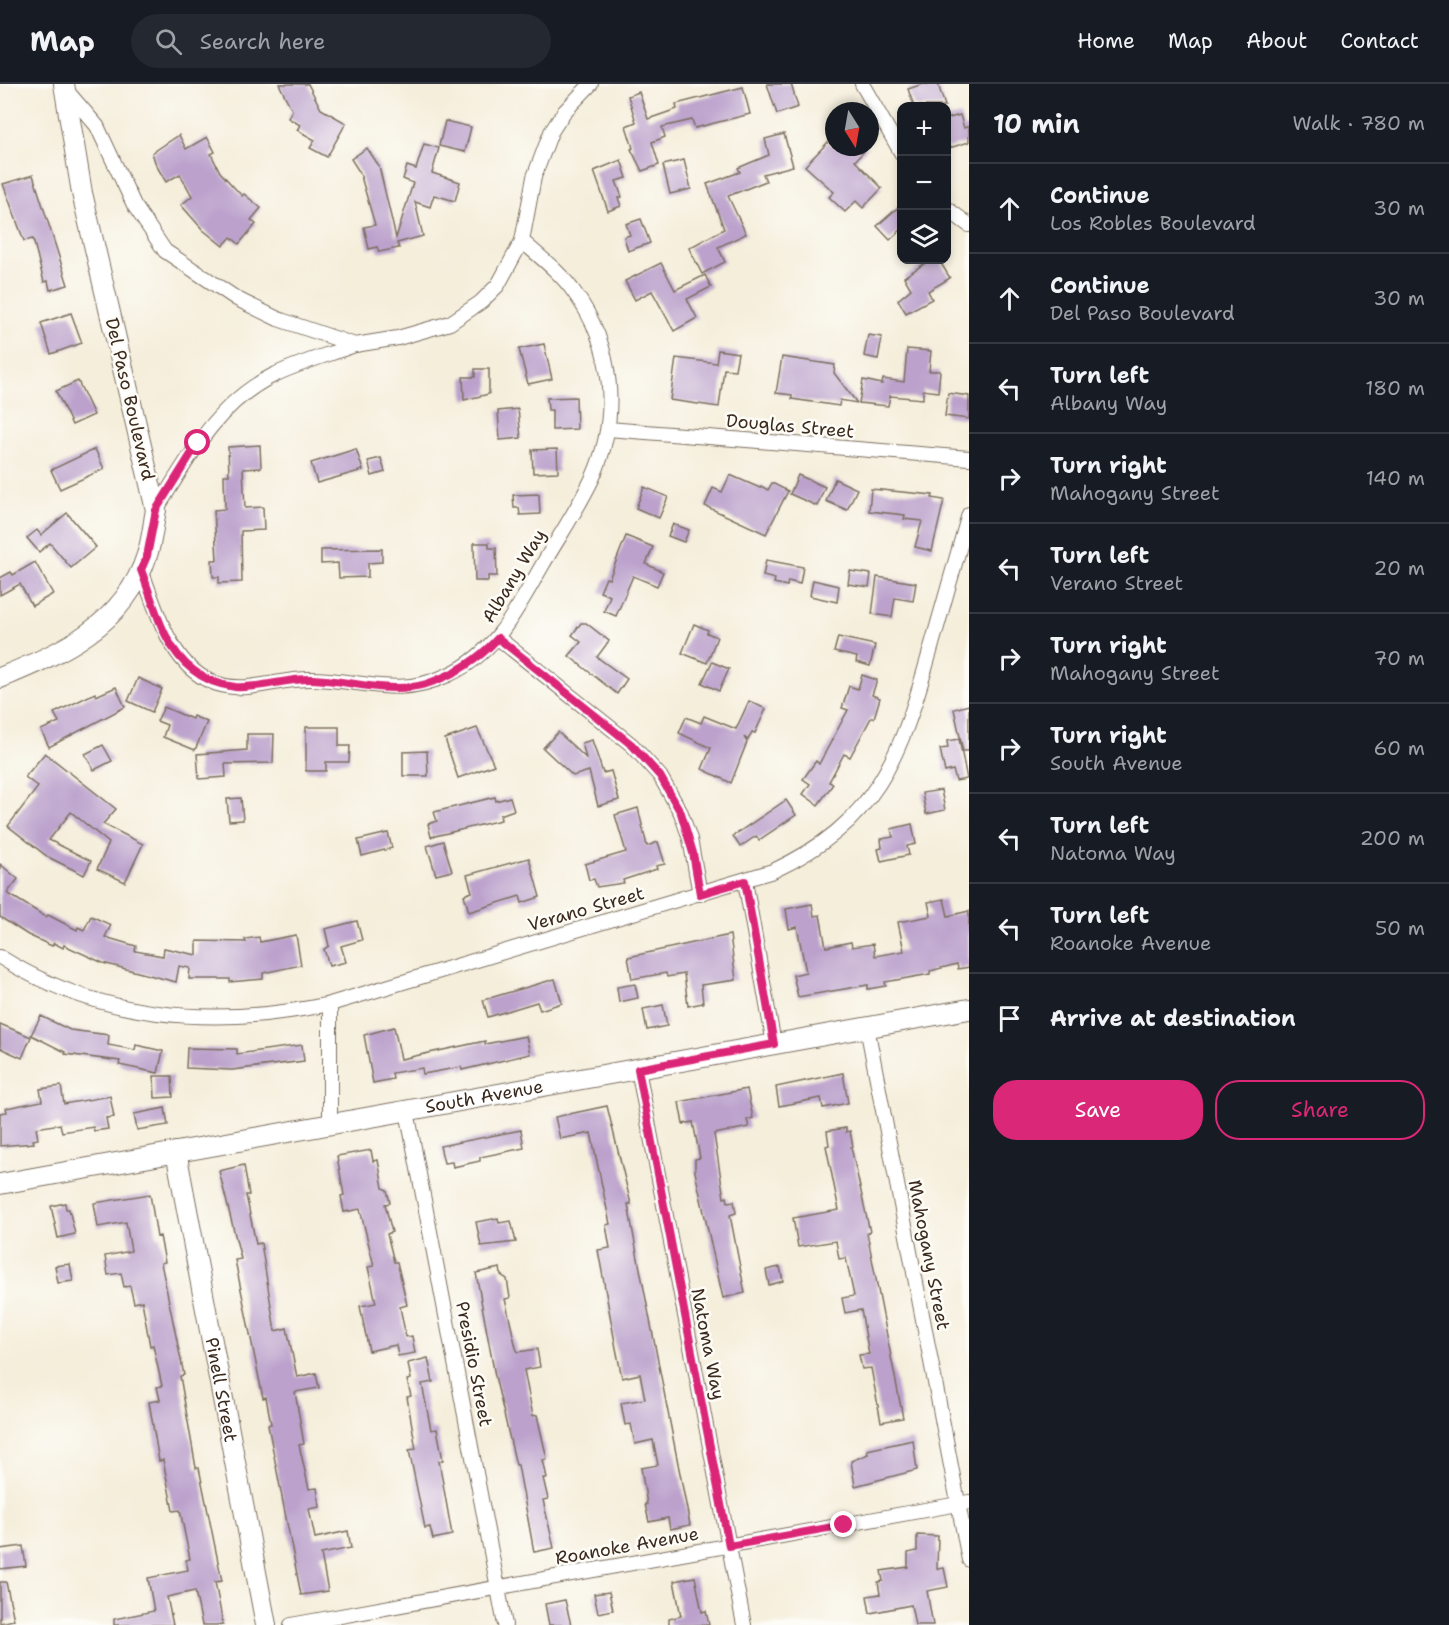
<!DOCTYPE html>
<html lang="en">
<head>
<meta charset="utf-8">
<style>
	body { margin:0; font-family:"Shantell Sans",sans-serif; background:#242831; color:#f1f3f6 }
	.controls { position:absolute; right:18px; top:18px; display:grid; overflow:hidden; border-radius:12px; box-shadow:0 3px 9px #0003 }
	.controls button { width:54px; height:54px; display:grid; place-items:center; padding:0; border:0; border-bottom:2px solid #363941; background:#171b24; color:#f1f3f6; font:30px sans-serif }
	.compass { position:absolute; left:825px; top:18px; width:54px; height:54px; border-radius:50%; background:#171b24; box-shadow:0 3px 9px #0003; rotate:169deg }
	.stop { position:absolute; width:18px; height:18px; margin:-14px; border:4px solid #db2777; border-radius:50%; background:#fff }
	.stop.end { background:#db2777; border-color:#fff; box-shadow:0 2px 6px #0008 }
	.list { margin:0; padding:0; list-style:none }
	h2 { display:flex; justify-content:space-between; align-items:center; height:78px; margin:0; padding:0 24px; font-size:26px }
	h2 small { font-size:20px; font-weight:400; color:#9ea1a6 }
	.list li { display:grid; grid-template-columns:39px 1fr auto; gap:18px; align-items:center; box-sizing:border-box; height:90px; padding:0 24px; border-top:2px solid #363941 }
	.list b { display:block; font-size:22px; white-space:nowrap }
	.list p { margin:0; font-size:20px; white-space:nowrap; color:#9ea1a6 }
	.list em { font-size:20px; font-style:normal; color:#9ea1a6 }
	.actions { display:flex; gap:12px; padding:18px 24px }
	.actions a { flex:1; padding:14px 0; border:2px solid #db2777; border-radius:24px; text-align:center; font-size:21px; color:#db2777 }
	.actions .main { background:#db2777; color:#fff }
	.icon { flex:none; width:33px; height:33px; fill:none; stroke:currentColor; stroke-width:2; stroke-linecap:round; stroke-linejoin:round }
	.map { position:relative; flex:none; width:969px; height:1541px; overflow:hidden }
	header { display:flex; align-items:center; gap:36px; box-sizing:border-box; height:84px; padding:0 30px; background:#171b24; border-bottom:2px solid #363941 }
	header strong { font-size:28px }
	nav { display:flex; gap:33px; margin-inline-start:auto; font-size:21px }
	.search { width:420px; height:54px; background:#242831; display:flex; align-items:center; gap:15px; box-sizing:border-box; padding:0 21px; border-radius:33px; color:#9ea1a6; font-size:22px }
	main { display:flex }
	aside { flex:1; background:#171b24 }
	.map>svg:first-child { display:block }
	.building { fill:#bba1cc }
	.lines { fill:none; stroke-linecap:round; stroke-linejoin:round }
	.street-casing { stroke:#7c6f60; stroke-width:16 }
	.secondary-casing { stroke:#7c6f60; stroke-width:22 }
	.street { stroke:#fff; stroke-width:14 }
	.secondary { stroke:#fff; stroke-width:20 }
	.route { stroke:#db2777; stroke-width:8 }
	.labels { text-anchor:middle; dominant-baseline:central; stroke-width:5; stroke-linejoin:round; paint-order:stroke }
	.street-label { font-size:18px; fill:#3b2a1e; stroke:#fdfcf7 }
</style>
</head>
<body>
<header>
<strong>Map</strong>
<div class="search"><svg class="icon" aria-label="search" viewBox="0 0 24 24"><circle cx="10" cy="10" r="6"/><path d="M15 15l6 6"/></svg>Search here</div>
<nav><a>Home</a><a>Map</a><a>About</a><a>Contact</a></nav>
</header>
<main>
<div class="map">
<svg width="969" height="1541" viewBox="0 0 969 1541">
	<rect width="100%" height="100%" fill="#fdfcf7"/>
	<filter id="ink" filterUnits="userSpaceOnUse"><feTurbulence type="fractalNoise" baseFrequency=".0167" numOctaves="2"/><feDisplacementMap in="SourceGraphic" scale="12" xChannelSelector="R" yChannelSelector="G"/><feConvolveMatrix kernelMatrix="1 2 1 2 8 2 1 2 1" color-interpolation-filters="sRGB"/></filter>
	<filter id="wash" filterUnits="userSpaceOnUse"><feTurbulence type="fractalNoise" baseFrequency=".008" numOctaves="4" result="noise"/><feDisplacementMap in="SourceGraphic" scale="24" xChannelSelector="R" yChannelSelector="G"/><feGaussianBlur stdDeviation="1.35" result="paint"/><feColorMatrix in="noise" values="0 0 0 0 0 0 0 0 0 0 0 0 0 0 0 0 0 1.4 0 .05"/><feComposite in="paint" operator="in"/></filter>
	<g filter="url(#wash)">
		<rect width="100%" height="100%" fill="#f5eedb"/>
		<g id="blocks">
			<!-- building -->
			<g class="building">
				<path d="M279,0H308L321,25L346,39L327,73L310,64L315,56L297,46L300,41L288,34L292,26Z"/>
				<path d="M767,0H791L798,23L777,30Z"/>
				<path d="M923,0H938L945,22H914L908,5Z"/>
				<path d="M743,3L750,30L695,44L692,36L662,43L665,53L652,58L659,81L642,87L631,65L633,64L626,42L636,38L628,12L639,8L648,35L677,25L676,20Z"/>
				<path d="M960,31L964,44L969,42V58L946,65V35Z"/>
				<path d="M445,37L471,43L465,68L439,62Z"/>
				<path d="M784,50L793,82L763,90L766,97L728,112L746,150L718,163L725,178L702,190L689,164L724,145L707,100L740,88L738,84L769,71L765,55Z"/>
				<path d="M179,51L186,65L207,53L215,68L211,70L220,88L242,112L244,110L261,124L251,136L256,140L239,160L231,153L223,162L203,146L181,121L192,112L180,90L166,98L156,81L152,69Z"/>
				<path d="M828,58L834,63H868L855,77L882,104L863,124L856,117L845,128L829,113L834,108L805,82Z"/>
				<path d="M424,60L439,64L432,89L460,98L455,117L434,111L430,123L415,118L423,152L397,159L399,164L379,168L377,163L369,165L364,143L375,141L360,89L351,75L367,64L379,82L396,154L413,99L403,95L407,82L416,85Z"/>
				<path d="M621,76L627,94L616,97L622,113L618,114L621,122L608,127L594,87Z"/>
				<path d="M684,76L691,105L670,110L663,81Z"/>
				<path d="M33,91L68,201L50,206L48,197L44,198L33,155L24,157L3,100Z"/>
				<path d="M902,120V145L890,156L877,142Z"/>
				<path d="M641,135L650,159L628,167L624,153L630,151L626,140Z"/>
				<path d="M930,176H939L950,194L928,207L932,215L906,229L898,216L911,205L904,193Z"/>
				<path d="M661,179L675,206L705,191L711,203L687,215L697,234L674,247L652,207L635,216L625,197Z"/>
				<path d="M71,229L82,259L51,270L41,239Z"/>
				<path d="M868,251L882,253L878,275L864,272Z"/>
				<path d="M544,260L552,295L528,300L519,265Z"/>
				<path d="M907,265L931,267L929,287H940L938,308L923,306V315L890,312L888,322L859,319L863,296L882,300L883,295L904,298Z"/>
				<path d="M718,266L738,269L735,286L724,285L719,323L670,316L676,274L716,279Z"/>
				<path d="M782,273L835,281L834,289L857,319L840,316L839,322L792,315V311L776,309Z"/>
				<path d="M475,285H489V310L464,316L463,293H475Z"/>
				<path d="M78,297L94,331L72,341L56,307Z"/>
				<path d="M948,309L969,312V335L945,332Z"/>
				<path d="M576,313L577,345L552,346V326H548L547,314Z"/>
				<path d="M518,325L521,354L500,356L498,327Z"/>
				<path d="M260,361L261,384L243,385L245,424L263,423L264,446L241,447L242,498L219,499V493H213L212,476H217L214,426L225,425L224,391H229L228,363Z"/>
				<path d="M95,365L104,385L60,405L51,386Z"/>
				<path d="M356,365L363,386L317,399L311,379Z"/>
				<path d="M557,365L558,388L533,389L532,366Z"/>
				<path d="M381,374L385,388L372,392L368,377Z"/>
				<path d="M730,391L760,404L761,402L768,406L772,399L788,407L766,450L705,422L713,404L722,408Z"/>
				<path d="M798,391L825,403L817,422L790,410Z"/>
				<path d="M835,395L857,405L847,426L826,417Z"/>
				<path d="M644,403L668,413L659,434L636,424Z"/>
				<path d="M871,405L933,411L932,414L944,416L932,467L915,463L922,437L904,435L905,431L869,427Z"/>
				<path d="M539,410L540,430L520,431L519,424H514L513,411Z"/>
				<path d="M67,429L96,463L71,484L50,459L39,468L27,454L37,446L41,451Z"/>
				<path d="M673,440L689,446L684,458L668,452Z"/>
				<path d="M626,452L653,463L646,480L663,488L657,502L633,492L616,532L604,527L610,512L600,508L606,494L609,495Z"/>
				<path d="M474,459H489V464H496L497,492H488V497H475Z"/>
				<path d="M382,465V478L368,479V493L339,494L338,479L321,480V466Z"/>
				<path d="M766,476L803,483L800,500L788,497L787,502L774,499L775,495L763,492Z"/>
				<path d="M35,478L53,510L32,522L20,500L0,511V494L11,488L13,491Z"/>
				<path d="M850,487L871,490L869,503L848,500Z"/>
				<path d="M877,493L916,499L913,517L895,514L892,533L872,530Z"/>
				<path d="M813,496L839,502L837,518L810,512Z"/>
				<path d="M581,539H586L609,557L597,573L627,595L617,610L569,572L581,558L572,551Z"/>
				<path d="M694,540L708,546L707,549L717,553L707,579L682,569Z"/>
				<path d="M838,553L875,561L870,582L856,578L857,573L834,568Z"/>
				<path d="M712,578L729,585L719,607L702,599Z"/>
				<path d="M862,591L877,596L872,611L880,614L874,634H871L850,673L844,670L829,698L833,700L818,721L803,710L810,700L803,695L816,677L819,680L848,626L842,624L849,602L858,605Z"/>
				<path d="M138,594L162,605L152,628L128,617Z"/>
				<path d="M116,603L125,623L49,663L41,646L59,638L54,629L95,609L96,612Z"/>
				<path d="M749,617L766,625L755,649L752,648L748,656L744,653L747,658L731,699L702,685L711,664L679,649L686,633L701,639L704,632L736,645Z"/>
				<path d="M969,621V667H963L954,625Z"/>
				<path d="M164,623L192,635L193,632L207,638L195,666L163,653L167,641L157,637Z"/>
				<path d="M306,643H339V662H350L349,678H326V687H306Z"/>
				<path d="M477,644L494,681L458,694L445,655Z"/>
				<path d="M558,648L586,674L582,659L592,656L603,689L611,687L619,716L598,722L589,687L573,692L543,664Z"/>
				<path d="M247,650H274L273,679L225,680L226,693L199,695L197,670L247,666Z"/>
				<path d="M959,655L967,695L956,697L953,686L945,688L940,665L948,664L947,657Z"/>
				<path d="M103,661L112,677L94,686L85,670Z"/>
				<path d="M427,667L428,692H403V668Z"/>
				<path d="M45,669L116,725L103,740L143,760L125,798L97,785L109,759L71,728L49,756L91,777L84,791L48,773L8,742L38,703L25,693Z"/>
				<path d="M941,706L945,726L926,730L922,709Z"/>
				<path d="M495,713L496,717L510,713L514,726L500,731L501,736L431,753L428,740L437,737L434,728Z"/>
				<path d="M241,714L243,736L229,737L227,715Z"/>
				<path d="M786,716L796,731L759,756L756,752L740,763L733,752Z"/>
				<path d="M638,724L647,762L658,758L665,780L656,782L657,785L623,796L624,799L597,803L594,795L589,796L585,780L626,768L615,731Z"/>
				<path d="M912,740L916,760L907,762L909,771L881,777L878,765L882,764L881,755L893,753L891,745Z"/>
				<path d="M388,749L392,764L362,772L358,756Z"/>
				<path d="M443,757L452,787L436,791L427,762Z"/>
				<path d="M529,774L540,813L522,819L520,812L469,828L464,811L472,808L467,791Z"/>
				<path d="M0,780L18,795L7,809L46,833L48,831L77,846L78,843L84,846L91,832L111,841L105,853L136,862L135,867L163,872L164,864L197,871V857L246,858L245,855L259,853L260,858L296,851L301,881L263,889V895L230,898V895H189L190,884L179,882L176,898L103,879L64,861L63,864L54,859L52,862L28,851L0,833Z"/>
				<path d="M944,815L948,832L969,827V883L958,885L957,880L930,887V890L885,898L886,902L868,905V901L798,913L793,891L806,888L797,843L789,845L786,825L812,820L814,832L820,831L826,863L851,858L852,863L873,860L875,872L904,867L898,838L931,832L928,818Z"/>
				<path d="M357,837L362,856L341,862L346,878L329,882L324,865L329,862L325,845Z"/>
				<path d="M730,851L736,896L701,901L703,919L688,922L684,890L667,893L666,889L632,895L628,873Z"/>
				<path d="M555,895L562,919L540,926L537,918L488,933L483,916Z"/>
				<path d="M635,900L638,914L619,918L617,903Z"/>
				<path d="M663,921L667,942L647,946L643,925Z"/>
				<path d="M41,932L70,946L109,951L108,961L135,966L136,961L163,967L158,989L119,981L120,977L65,970V968L31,951Z"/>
				<path d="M0,940L31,953L22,974L0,964Z"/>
				<path d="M394,943L401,975L485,957V960L526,952L530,970L462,986L461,983L423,990L422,984L392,989L393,995L373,999L364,951Z"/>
				<path d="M302,961L304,977L232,986L186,984L187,964L237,965V970Z"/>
				<path d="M843,989L848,1019L823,1024L821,1014L779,1022L776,1003Z"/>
				<path d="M154,992H172L173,1013L155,1014Z"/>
				<path d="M61,1002L64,1020L110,1012L114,1033L106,1034L108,1045L94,1047L93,1043L62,1048L60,1040L36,1044L38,1055L33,1056L34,1059L0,1062V1029L7,1028L6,1024L42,1017L40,1005Z"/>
				<path d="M747,1005L753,1034L747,1036L749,1043L714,1050L724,1114L727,1113L728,1118L734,1117L736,1129L730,1131L745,1209L723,1214L695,1088V1075L700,1074L693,1038L683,1040L679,1018Z"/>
				<path d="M607,1022L631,1120H628L634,1154L690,1441L670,1445L668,1434L649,1438L645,1420H647L641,1384L658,1381L653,1356L635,1360L631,1340L625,1341L621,1319L645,1315L640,1290L622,1294L616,1264L598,1166L610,1164L606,1141L610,1140L591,1049L560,1055L555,1033Z"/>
				<path d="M165,1024L168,1041L137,1046L134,1030Z"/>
				<path d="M846,1044V1048L850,1047L853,1063H851L870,1148L867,1149L903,1334L881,1338L871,1284L862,1285L859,1271L869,1270L861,1226L845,1229L842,1214L854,1212L846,1174L839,1175L836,1157L798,1163L793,1134L839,1126L826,1062L829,1061L827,1047Z"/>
				<path d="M521,1046L524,1064L480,1073V1077L453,1083L452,1078L444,1079L440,1062Z"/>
				<path d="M371,1066L373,1077L378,1076L383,1104L387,1106L390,1119L385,1120L392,1148L387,1150L394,1178H397L407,1221L400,1223L406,1253L412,1252L415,1269L398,1272L396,1261L369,1267L360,1222L376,1219L368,1183L374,1182L360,1125L344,1128L341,1112L344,1111L337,1072Z"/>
				<path d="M244,1081L249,1111H246L256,1160L261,1159L275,1247L287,1244L297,1293L316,1289L319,1304L295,1308L304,1360L299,1361L309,1405L317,1404L320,1423L309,1425L315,1454L348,1447L351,1464L321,1470L328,1507L301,1511L268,1341L271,1340L266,1313L263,1314L235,1176L241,1175L219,1087Z"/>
				<path d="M150,1110L157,1153L160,1152L165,1178L161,1179L184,1291L180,1292L196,1384H199L222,1497L215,1498L223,1540L216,1541H202L195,1507L167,1513L173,1541H114V1535L154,1527L148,1494L188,1486L186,1476L190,1475L180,1426L173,1427L163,1376L159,1377L149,1318L160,1316L157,1303L162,1302L153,1261L150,1262L142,1217L134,1219L130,1202L124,1203L121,1189L108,1191L105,1172L131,1167L126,1138L98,1143L94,1119Z"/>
				<path d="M65,1119L66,1125H69L75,1150L58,1154L51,1122Z"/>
				<path d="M498,1134L499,1139L511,1137L516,1158L481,1162L476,1138Z"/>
				<path d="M70,1180L73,1197L58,1199L55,1182Z"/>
				<path d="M780,1183L783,1197L769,1201L766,1186Z"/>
				<path d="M500,1184L501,1191L507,1195L510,1214L505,1215L516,1264L518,1268L537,1265L540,1283L524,1286L533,1332L537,1331L547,1375L543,1376L547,1394H543L548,1415L543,1416L554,1464L534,1468L518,1381H516L495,1292L476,1189Z"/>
				<path d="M428,1274L433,1298L422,1300L431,1346L437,1345L443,1376L439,1377L452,1451L433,1455L430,1443L425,1444L409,1366L416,1365L407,1313L411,1312L407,1296L411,1295L408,1279Z"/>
				<path d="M913,1356L917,1386L855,1402L851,1377L868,1370L867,1366Z"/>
				<path d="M917,1451L938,1452L937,1485L944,1484L948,1503L927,1507L933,1541H915L911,1521L870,1529L867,1512L880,1510L878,1498L883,1497L881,1487L908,1483V1469L917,1467Z"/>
				<path d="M23,1462L26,1482L0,1485V1465Z"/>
				<path d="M695,1493L702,1528L706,1527L709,1541H669V1535L681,1532L674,1497Z"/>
				<path d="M0,1498H6L14,1536L0,1539Z"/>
				<path d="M609,1508L613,1526L598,1529L594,1510Z"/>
				<path d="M565,1516L571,1541H549L545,1520Z"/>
			</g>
		</g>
	</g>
	<g filter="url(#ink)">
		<use href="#blocks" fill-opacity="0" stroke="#7c6f60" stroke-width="1.5"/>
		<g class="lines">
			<defs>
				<g id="street">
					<path d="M862,0L902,70"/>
					<path d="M66,6L97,42L134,121L165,167L237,215L278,235L355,261L398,254L450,239L481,218L498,201L522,157L534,93L551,48L564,28L591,0"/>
					<path d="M946,124L969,141"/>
					<path d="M608,345L969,374"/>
					<path d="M156,426C188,375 216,320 272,292C298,279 328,271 355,261"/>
					<path d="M141,486C161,537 177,608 247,603C268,601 289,595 310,595C362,595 396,615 448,591C497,569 518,523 543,480C560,451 579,423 593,393C620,332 614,262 574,208C560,188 540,173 522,157"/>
					<path d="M498,554L632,661L660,692L681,729L690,755L700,810"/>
					<path d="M745,797L774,960"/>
					<path d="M0,873C102,937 215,944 330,920L773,787C876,739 900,674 929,571C942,524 956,477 969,430"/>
					<path d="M330,920V1041"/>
					<path d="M867,943L969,1476"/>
					<path d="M638,985L744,1541"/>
					<path d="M407,1027L505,1541"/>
					<path d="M291,1541L969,1418"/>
				</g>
				<g id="secondary">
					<path d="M0,594C61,569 125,541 147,471C152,457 153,441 156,426L82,109L64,0"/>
					<path id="s1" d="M176,1068L266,1541"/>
					<path id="s2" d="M0,1100L969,925"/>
				</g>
			</defs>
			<!-- street casing -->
			<use href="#street" class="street-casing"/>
			<!-- secondary casing -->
			<use href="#secondary" class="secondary-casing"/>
			<!-- street -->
			<use href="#street" class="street"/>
			<!-- secondary -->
			<use href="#secondary" class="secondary"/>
		</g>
	</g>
	<g class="lines" filter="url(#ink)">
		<!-- route -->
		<path class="route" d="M198,359L156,426L147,472L141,486C154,519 163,564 193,586C205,596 220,601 235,603C260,605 286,594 312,595C350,596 387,611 426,600C454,591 478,576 498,554L632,661L660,692L681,729L693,769L700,810L745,797L774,960L638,985L729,1462L844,1441"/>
	</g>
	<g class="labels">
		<!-- street labels -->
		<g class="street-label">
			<text transform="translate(130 315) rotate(77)">Del Paso Boulevard</text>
			<text transform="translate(790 342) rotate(5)">Douglas Street</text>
			<text transform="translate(514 492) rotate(-59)">Albany Way</text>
			<text transform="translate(586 825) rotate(-16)">Verano Street</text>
			<text stroke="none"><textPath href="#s2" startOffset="492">South Avenue</textPath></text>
			<text transform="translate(929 1171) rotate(79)">Mahogany Street</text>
			<text transform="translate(708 1260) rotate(79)">Natoma Way</text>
			<text transform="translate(474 1280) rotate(79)">Presidio Street</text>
			<text stroke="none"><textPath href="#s1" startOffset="242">Pinell Street</textPath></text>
			<text transform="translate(627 1462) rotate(-10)">Roanoke Avenue</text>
		</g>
	</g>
</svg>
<div class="controls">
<button>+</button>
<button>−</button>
<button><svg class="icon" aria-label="layers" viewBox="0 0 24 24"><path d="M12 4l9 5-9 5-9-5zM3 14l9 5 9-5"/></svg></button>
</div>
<svg class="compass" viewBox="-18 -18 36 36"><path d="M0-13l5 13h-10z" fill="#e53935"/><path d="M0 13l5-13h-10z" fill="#9ea1a6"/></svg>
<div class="stop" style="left:198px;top:359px"></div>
<div class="stop end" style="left:844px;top:1441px"></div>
</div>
<aside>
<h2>10 min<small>Walk · 780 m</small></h2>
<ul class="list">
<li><svg class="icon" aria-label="ahead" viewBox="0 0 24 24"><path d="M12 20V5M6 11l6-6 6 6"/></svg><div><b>Continue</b><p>Los Robles Boulevard</p></div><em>30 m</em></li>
<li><svg class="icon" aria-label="ahead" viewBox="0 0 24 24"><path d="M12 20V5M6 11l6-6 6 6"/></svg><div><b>Continue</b><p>Del Paso Boulevard</p></div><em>30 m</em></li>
<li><svg class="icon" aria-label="left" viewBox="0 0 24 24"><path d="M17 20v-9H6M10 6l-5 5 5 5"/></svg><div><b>Turn left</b><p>Albany Way</p></div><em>180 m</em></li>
<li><svg class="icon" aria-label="right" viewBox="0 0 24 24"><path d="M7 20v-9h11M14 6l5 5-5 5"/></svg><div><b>Turn right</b><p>Mahogany Street</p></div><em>140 m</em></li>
<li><svg class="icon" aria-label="left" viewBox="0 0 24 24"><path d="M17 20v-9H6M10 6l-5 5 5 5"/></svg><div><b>Turn left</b><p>Verano Street</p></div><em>20 m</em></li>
<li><svg class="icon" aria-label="right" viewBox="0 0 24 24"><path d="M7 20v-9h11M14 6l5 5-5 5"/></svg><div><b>Turn right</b><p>Mahogany Street</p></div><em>70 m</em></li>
<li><svg class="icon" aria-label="right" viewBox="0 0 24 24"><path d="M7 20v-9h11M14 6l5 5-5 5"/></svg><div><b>Turn right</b><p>South Avenue</p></div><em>60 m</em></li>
<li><svg class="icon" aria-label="left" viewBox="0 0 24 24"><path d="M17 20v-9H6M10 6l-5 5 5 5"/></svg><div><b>Turn left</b><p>Natoma Way</p></div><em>200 m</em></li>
<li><svg class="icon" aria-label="left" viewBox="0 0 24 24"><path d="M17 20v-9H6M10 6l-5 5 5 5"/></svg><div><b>Turn left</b><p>Roanoke Avenue</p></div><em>50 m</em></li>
<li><svg class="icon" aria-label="arrive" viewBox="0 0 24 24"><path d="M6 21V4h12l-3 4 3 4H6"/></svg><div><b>Arrive at destination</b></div></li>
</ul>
<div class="actions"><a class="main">Save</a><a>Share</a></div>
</aside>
</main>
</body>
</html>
